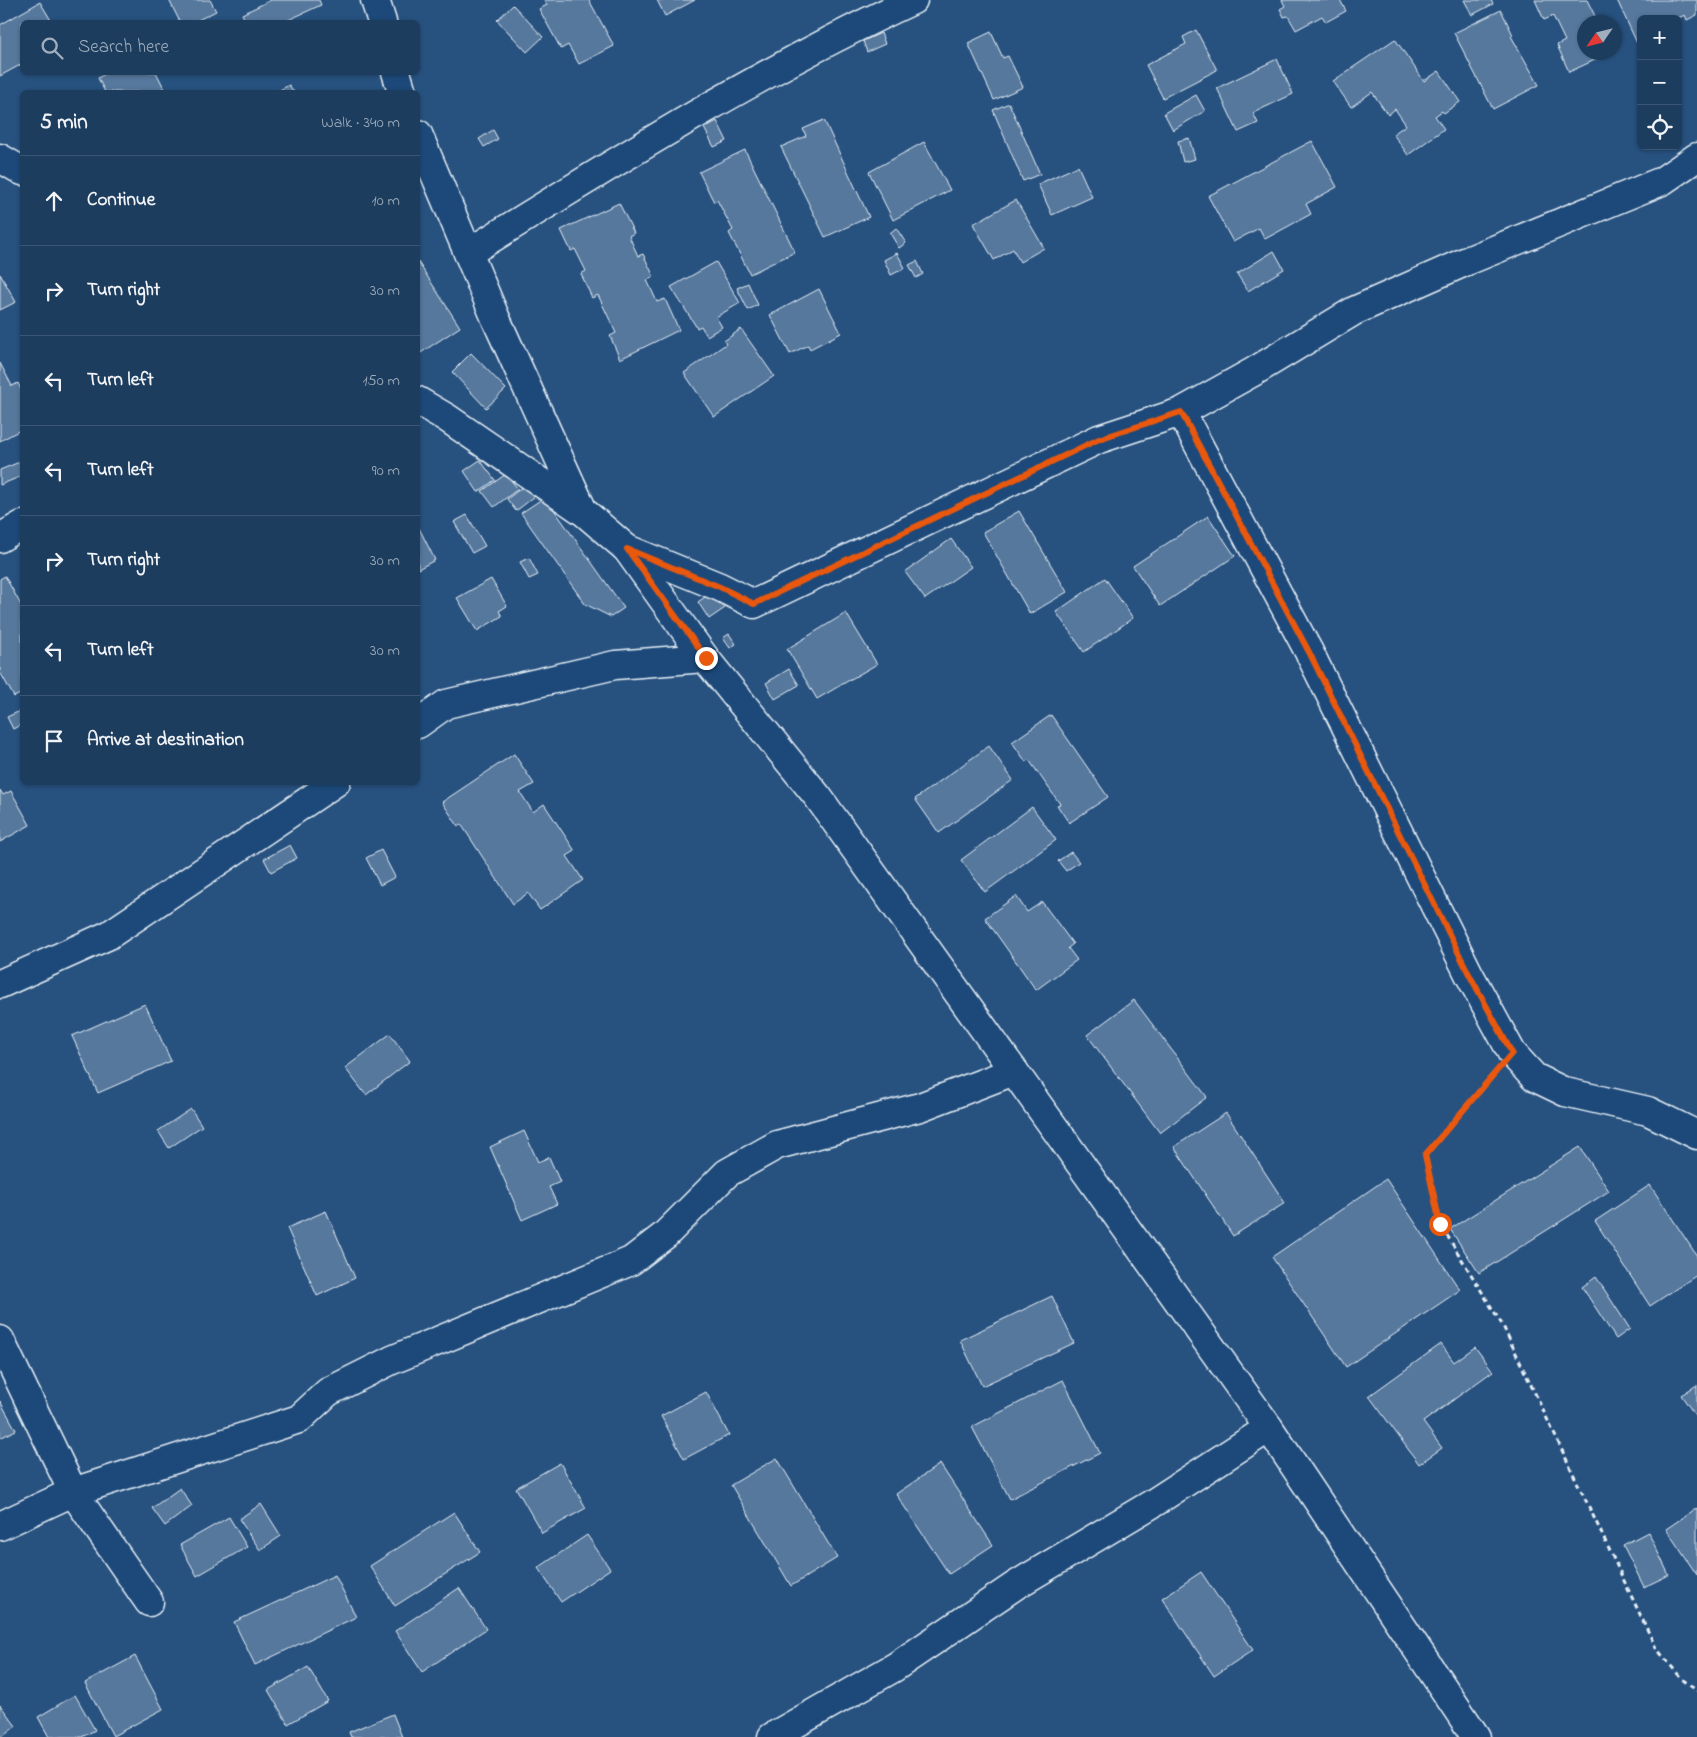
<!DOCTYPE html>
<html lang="en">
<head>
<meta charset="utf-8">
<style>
	body { margin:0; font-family:"Indie Flower",sans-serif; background:#254465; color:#f1f3f6 }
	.controls { position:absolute; right:15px; top:15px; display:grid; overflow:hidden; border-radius:8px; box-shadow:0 1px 4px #0004 }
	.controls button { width:45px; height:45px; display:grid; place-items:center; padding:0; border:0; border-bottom:1px solid #3b5674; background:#1d3d5f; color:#f1f3f6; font:25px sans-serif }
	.compass { position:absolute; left:1577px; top:15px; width:45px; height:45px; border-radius:50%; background:#1d3d5f; box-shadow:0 1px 4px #0004; rotate:235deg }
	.stop { position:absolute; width:15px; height:15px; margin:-11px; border:4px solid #ea580c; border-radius:50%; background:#fff }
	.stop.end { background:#ea580c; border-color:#fff; box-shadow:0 1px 5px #0008 }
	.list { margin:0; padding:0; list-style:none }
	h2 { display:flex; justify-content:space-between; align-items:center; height:65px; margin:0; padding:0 20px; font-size:21px }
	h2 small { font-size:16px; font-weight:400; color:#a0aebd }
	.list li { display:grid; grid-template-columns:32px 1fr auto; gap:15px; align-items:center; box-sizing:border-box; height:90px; padding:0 20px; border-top:1px solid #3b5674 }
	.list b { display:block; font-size:19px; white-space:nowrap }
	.list em { font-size:16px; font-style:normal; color:#a0aebd }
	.icon { flex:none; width:28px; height:28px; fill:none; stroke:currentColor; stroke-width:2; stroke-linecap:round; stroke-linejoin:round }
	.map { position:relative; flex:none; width:1697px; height:1737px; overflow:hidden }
	.search { position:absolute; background:#1d3d5f; box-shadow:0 1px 4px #0004; left:20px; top:20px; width:400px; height:55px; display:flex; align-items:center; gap:12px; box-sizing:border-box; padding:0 18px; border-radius:8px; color:#a0aebd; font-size:19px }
	.panel { position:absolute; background:#1d3d5f; box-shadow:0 1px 4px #0004; left:20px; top:90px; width:400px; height:695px; border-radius:8px }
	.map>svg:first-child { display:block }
	.building { fill:#57789d; stroke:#e8f1f8 }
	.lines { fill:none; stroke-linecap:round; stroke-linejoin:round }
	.minor-casing { stroke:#e8f1f8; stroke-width:31 }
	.path { stroke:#e8f1f8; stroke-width:3; stroke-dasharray:5 4; stroke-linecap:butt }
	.minor { stroke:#1f4a7a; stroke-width:28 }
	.route { stroke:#ea580c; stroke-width:6 }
</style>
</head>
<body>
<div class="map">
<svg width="1697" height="1737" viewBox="0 0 1697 1737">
	<rect width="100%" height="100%" fill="#27517f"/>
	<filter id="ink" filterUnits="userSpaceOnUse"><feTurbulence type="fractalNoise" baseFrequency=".02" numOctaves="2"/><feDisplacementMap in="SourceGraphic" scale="10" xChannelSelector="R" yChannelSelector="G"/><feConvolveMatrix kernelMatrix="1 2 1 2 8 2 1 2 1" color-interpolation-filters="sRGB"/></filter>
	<g filter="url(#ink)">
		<!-- building -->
		<g class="building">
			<path d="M169,0H210L216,11L194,22H180Z"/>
			<path d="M271,0H319L321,5L284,22H246L242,14Z"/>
			<path d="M544,0H589L614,46L579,64L568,45L561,49L539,9L547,5Z"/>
			<path d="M657,0H695L665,16Z"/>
			<path d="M1282,0H1340L1346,11L1326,22L1322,16L1296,30L1288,16L1284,17L1280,9L1285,6Z"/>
			<path d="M1464,0H1491L1493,4L1472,15Z"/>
			<path d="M1535,0H1587L1598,22H1584V52H1612L1569,72L1557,45L1565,41L1553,16L1544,20Z"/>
			<path d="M1617,0H1697V15L1687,20L1685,15L1676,19H1641V41L1637,43Z"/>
			<path d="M40,2L52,22H22V64L0,76V25Z"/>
			<path d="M513,5L543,37L527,52L497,20Z"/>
			<path d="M1501,10L1513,35L1511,36L1539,85L1493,109L1454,33Z"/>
			<path d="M1196,30L1217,70L1163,98L1146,65L1186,44L1183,37Z"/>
			<path d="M991,32L1003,58L1008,56L1023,87L994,100L968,43Z"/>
			<path d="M881,33L885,44L867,52L863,41Z"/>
			<path d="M1395,39L1424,81L1439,71L1460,102L1444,113L1442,111L1435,116L1444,129L1408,155L1393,134L1406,125L1395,109L1388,115L1372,92L1351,107L1333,81Z"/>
			<path d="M1277,59L1293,94L1253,113L1258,123L1238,132L1217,88Z"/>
			<path d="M108,72H156L164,88L155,92H105L98,78Z"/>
			<path d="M289,85L294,92H276Z"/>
			<path d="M1196,95L1205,111L1173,130L1164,113Z"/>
			<path d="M1009,103L1040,174L1023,181L993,110Z"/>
			<path d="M824,120L869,217L825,237L781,147L806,136L803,129Z"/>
			<path d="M717,121L727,141L714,147L704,128Z"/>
			<path d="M493,130L498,139L484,147L479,139Z"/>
			<path d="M1189,138L1195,159L1183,162L1178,141Z"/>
			<path d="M1312,141L1337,187L1306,204L1311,214L1265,239L1259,228L1233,242L1208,196Z"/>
			<path d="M924,142L950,190L893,220L869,172Z"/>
			<path d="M745,150L795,252L750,274L729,233L733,230L717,200L714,202L699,172Z"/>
			<path d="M1078,166L1092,197L1052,215L1038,184Z"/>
			<path d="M1016,200L1044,248L1020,262L1013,249L994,260L973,224Z"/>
			<path d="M619,203L634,233L629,236L638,256L643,254L654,277L647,280L657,302L665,299L679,330L620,359L610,336L616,333L598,295L592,298L581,274L586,271L575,249L571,251L561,230Z"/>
			<path d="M896,228L906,243L899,248L890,233Z"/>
			<path d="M1274,251L1284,269L1248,291L1237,274Z"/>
			<path d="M897,253L905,268L891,275L884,260Z"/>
			<path d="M917,261L923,274L916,278L909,265Z"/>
			<path d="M418,262L460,327L419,354L418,352Z"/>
			<path d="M716,262L740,303L716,317L722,327L707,336L701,326L697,328L671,287Z"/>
			<path d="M0,274L16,302L0,310Z"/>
			<path d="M748,283L758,305L748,310L737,288Z"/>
			<path d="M819,289L841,333L810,349L808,345L790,354L770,315Z"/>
			<path d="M741,329L774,376L714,417L684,373L726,344L724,341Z"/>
			<path d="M471,353L506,389L486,408L452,372Z"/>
			<path d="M0,363L12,386L18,383L22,392V429L0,441Z"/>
			<path d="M480,460L495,480L478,492L464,471Z"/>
			<path d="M22,461V476L0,485V470Z"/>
			<path d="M506,474L518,489L494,507L482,491Z"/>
			<path d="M530,481L539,493L516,511L507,499Z"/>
			<path d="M545,497L624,608L611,617L585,604L521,513Z"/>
			<path d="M1019,511L1067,592L1030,614L983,532Z"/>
			<path d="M467,515L485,546L472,553L454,522Z"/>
			<path d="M1208,516L1235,556L1160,606L1133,566Z"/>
			<path d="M418,526L435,560L418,569Z"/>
			<path d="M951,539L971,567L925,599L905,572Z"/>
			<path d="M529,558L538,575L529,579L520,562Z"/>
			<path d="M5,576L22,607V693L14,697L0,672V579Z"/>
			<path d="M1105,578L1133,618L1084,652L1056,612Z"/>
			<path d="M491,579L507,606L499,611L502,616L477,631L457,598Z"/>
			<path d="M713,591L725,608L709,619L698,602Z"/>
			<path d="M846,613L877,664L817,699L787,649Z"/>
			<path d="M729,634L736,644L730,648L723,638Z"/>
			<path d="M789,669L799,685L775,699L766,683Z"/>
			<path d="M20,711L22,716V724L13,729L7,717Z"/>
			<path d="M1051,715L1108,797L1069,823L1057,805L1060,804L1029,760L1026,762L1012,742Z"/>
			<path d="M989,746L1013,780L939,833L915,799Z"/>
			<path d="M514,754L534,784L520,792L533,812L544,804L575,851L567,856L583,880L540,910L528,893L513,904L461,824L458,826L442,802Z"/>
			<path d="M0,790L3,795L11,791L30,825L0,842Z"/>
			<path d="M1032,807L1056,840L985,892L961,860Z"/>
			<path d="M290,845L297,858L271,872L264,859Z"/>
			<path d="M381,850L395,877L380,885L366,858Z"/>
			<path d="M1071,852L1079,862L1066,871L1058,861Z"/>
			<path d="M1016,896L1027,912L1042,902L1073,944L1068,948L1077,960L1036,990L985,918Z"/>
			<path d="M1134,1000L1207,1097L1160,1133L1087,1035Z"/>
			<path d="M145,1004L171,1061L98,1093L72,1036Z"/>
			<path d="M390,1034L410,1061L366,1095L345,1068Z"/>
			<path d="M191,1109L202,1126L169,1148L158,1131Z"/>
			<path d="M1226,1113L1285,1203L1233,1236L1174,1147Z"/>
			<path d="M524,1131L538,1162L549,1157L560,1182L549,1187L557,1204L522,1220L490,1147Z"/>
			<path d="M1580,1147L1609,1191L1479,1273L1450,1229Z"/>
			<path d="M1386,1179L1460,1290L1346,1367L1272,1257Z"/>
			<path d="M1650,1185L1697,1256V1275L1650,1306L1595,1221Z"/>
			<path d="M326,1211L355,1278L317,1296L287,1228Z"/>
			<path d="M1596,1277L1630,1329L1616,1339L1582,1287Z"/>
			<path d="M1052,1296L1074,1343L982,1386L960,1340Z"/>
			<path d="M1441,1344L1454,1362L1475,1347L1493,1371L1423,1422L1442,1448L1419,1464L1369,1396Z"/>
			<path d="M1063,1380L1100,1453L1010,1499L972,1427Z"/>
			<path d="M1697,1385V1418L1681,1395Z"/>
			<path d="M706,1392L729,1435L684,1459L661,1416Z"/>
			<path d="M0,1401L16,1430L0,1438Z"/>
			<path d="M777,1458L837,1558L791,1586L731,1485Z"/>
			<path d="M560,1463L586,1508L542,1533L516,1488Z"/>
			<path d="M940,1464L993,1545L949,1574L896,1494Z"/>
			<path d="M180,1488L192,1506L165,1526L152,1508Z"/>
			<path d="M261,1504L281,1536L260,1550L239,1519Z"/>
			<path d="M1697,1508V1575L1666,1529Z"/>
			<path d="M454,1512L480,1552L395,1606L370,1566Z"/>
			<path d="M229,1517L247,1547L197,1576L180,1545Z"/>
			<path d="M1648,1532L1669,1575L1644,1587L1623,1545Z"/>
			<path d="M587,1535L610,1569L561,1602L538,1568Z"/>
			<path d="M1201,1572L1253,1650L1214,1676L1162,1598Z"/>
			<path d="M335,1575L356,1617L255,1665L234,1622Z"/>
			<path d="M459,1588L486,1629L422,1672L395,1631Z"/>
			<path d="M135,1656L163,1709L113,1736L85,1683Z"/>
			<path d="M308,1667L328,1701L288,1724L268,1690Z"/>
			<path d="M75,1695L95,1730L82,1737H49L38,1717Z"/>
			<path d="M0,1705L16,1726L2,1737H0Z"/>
			<path d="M393,1714L402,1737H351L349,1732Z"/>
		</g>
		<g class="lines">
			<defs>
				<g id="minor">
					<path d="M375,0L382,22"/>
					<path d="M396,72L402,92"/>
					<path d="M418,134L496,319L583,511"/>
					<path d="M0,158L22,171"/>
					<path d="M468,253C613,163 758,72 913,0"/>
					<path d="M418,401L447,418L584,512L627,549L705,658L818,797L1269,1428L1476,1737"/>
					<path d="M1181,412L1309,652L1469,974L1512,1053L1534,1077L1565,1092L1648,1111L1697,1135"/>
					<path d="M0,538L22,525"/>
					<path d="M627,549L720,587L754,604L1099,439L1181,412L1253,372L1354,311L1467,261L1662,181L1697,157"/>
					<path d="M418,724L446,704L615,665L705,658"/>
					<path d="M0,984L109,935L336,782"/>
					<path d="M0,1340L73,1492L149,1602"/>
					<path d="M0,1526L73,1492L299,1419L328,1392L392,1360L631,1261L665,1235L727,1173L777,1145L920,1107L1014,1071"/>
					<path d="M772,1737L895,1667L1016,1585L1155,1502L1269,1428"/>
				</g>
			</defs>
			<!-- minor casing -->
			<use href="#minor" class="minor-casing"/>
			<!-- path -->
			<path class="path" d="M1493,1075L1425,1155L1440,1224L1503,1326L1656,1648L1682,1679L1697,1691"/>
			<!-- minor -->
			<use href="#minor" class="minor"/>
		</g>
	</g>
	<g class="lines" filter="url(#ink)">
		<!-- route -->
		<path class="route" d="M706,658L627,549L720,587L754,604L1099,439L1181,412L1309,652L1469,974L1512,1053L1425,1155L1440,1224"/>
	</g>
</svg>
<div class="controls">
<button>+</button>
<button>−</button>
<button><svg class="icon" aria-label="locate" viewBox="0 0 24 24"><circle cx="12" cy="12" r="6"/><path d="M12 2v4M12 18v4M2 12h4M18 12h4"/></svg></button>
</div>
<svg class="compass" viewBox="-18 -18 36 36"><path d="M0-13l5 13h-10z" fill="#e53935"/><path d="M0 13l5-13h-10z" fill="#a0aebd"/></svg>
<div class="stop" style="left:1440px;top:1224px"></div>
<div class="stop end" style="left:706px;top:658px"></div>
<div class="search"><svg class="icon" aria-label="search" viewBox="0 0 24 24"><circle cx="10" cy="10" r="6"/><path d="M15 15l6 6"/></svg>Search here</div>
<section class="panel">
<h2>5 min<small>Walk · 340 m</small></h2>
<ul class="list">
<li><svg class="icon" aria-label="ahead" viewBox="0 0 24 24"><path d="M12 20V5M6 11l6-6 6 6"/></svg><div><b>Continue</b></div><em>10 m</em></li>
<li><svg class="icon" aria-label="right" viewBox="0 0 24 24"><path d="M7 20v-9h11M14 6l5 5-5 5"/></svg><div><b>Turn right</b></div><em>30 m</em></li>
<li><svg class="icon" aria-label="left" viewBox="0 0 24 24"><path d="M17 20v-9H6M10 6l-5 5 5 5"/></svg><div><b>Turn left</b></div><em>150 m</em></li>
<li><svg class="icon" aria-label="left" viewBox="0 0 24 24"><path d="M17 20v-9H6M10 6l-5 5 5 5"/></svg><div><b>Turn left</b></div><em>90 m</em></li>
<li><svg class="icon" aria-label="right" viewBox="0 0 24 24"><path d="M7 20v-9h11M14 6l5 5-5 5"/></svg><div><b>Turn right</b></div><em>30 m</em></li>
<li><svg class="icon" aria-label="left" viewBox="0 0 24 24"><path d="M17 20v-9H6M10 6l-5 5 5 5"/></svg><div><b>Turn left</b></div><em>30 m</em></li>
<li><svg class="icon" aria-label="arrive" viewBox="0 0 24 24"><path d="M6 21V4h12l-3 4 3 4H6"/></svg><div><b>Arrive at destination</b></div></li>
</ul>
</section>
</div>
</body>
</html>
